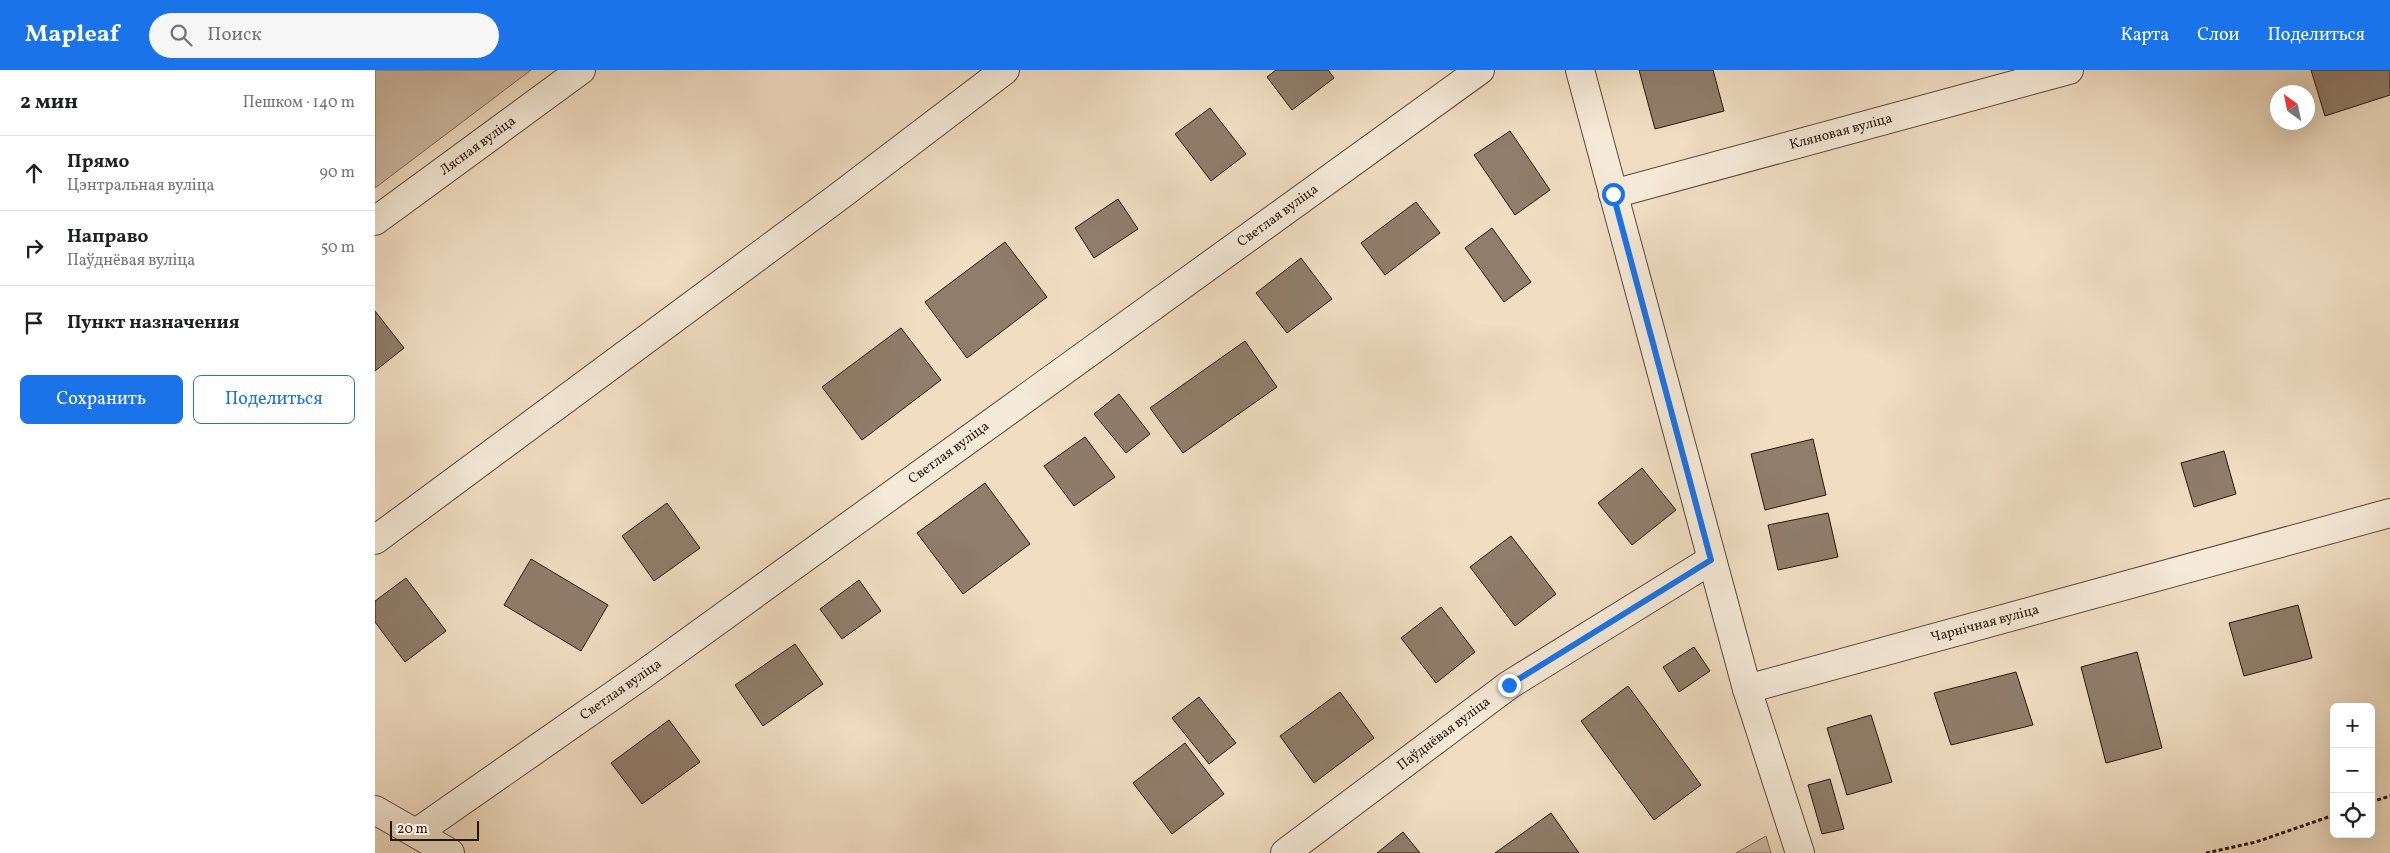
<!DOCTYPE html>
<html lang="ru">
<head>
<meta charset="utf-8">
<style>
	body { margin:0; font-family:Vollkorn,serif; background:#f6f6f6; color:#202124 }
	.controls { position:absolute; right:15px; bottom:15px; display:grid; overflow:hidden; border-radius:8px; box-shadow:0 5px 20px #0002 }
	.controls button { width:45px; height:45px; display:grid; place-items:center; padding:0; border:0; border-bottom:1px solid #e0e0e0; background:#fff; color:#202124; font:25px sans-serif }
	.compass { position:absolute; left:1895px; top:15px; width:45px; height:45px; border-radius:50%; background:#fff; box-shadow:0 5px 20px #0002; rotate:327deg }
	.scale { position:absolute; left:15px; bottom:12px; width:89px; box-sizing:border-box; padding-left:5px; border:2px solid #29160b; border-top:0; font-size:14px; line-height:18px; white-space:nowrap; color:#29160b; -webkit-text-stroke:4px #f5e9d7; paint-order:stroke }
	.stop { position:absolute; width:15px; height:15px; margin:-11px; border:4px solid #1a73e8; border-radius:50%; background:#fff }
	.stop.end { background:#1a73e8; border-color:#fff; box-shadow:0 1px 5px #0008 }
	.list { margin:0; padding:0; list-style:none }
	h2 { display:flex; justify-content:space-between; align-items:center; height:65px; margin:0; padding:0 20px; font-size:21px }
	h2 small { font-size:16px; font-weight:400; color:#757577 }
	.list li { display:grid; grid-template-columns:32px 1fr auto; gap:15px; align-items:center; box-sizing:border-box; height:75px; padding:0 20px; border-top:1px solid #e0e0e0 }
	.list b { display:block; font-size:19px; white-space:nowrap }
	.list p { margin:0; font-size:16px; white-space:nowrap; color:#757577 }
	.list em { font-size:16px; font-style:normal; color:#757577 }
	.actions { display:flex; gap:10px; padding:15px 20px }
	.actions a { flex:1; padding:11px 0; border:1px solid #1a73e8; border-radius:8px; text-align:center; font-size:18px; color:#1a73e8 }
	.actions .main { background:#1a73e8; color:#fff }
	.icon { flex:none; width:28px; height:28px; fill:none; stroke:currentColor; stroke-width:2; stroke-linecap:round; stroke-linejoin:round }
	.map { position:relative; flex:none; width:2015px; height:783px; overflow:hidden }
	header { display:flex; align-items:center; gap:30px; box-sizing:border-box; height:70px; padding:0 25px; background:#1a73e8; color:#fff }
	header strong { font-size:24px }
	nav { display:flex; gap:28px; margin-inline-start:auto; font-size:18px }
	.search { width:350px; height:45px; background:#f6f6f6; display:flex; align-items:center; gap:12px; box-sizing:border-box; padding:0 18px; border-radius:28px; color:#757577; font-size:19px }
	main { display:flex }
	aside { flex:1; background:#fff }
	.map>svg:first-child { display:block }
	.green { fill:#cebba3; stroke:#7c6857 }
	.building { fill:#907d6a; stroke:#29160b }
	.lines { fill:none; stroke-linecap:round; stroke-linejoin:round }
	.minor-casing { stroke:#5b4839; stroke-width:30 }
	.path { stroke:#29160b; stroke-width:3; stroke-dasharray:4 2.5; stroke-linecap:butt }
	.minor { stroke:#f5e9d7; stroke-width:28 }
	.route { stroke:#1a73e8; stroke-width:6 }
	.labels { text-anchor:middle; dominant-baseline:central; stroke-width:4; stroke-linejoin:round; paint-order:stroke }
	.street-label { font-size:14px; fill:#29160b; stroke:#f5e9d7 }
</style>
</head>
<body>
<header>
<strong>Mapleaf</strong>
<div class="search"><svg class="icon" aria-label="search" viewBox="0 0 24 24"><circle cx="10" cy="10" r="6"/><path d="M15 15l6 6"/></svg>Поиск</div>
<nav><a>Карта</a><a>Слои</a><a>Поделиться</a></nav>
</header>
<main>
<aside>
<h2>2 мин<small>Пешком · 140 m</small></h2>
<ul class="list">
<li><svg class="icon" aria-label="ahead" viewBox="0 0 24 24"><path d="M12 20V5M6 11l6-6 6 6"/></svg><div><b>Прямо</b><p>Цэнтральная вуліца</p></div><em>90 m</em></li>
<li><svg class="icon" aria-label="right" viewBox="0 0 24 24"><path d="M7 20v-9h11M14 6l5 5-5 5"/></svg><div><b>Направо</b><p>Паўднёвая вуліца</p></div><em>50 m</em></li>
<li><svg class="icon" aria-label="arrive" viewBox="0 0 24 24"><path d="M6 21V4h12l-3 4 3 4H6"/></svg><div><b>Пункт назначения</b></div></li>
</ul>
<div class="actions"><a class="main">Сохранить</a><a>Поделиться</a></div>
</aside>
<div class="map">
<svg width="2015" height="783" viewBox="0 0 2015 783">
	<rect width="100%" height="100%" fill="#f0ddc2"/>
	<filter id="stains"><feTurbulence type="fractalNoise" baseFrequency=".004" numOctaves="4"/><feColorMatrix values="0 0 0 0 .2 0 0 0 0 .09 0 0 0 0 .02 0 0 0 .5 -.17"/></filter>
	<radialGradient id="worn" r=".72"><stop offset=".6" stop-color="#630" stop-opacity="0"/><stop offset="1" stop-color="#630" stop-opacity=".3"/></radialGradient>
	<!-- green -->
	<g class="green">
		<path d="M0,0H156L0,118Z"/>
		<path d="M1391,766L1396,783H1361Z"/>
	</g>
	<!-- building -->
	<g class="building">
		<path d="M901,0H953L959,8L917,40L892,7Z"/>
		<path d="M1264,0H1338L1349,41L1280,59Z"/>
		<path d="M1936,0H2015V25L1950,46Z"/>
		<path d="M835,38L871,84L836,111L800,64Z"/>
		<path d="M1135,61L1175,120L1140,145L1099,85Z"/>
		<path d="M743,129L763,159L719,188L700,158Z"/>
		<path d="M1041,132L1065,163L1010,205L986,173Z"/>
		<path d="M1117,158L1156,212L1129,232L1090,178Z"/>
		<path d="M630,172L672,227L592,288L550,232Z"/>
		<path d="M926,188L957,229L912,263L881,223Z"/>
		<path d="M0,241L29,278L0,301Z"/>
		<path d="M526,258L566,310L487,370L447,317Z"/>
		<path d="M870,271L902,317L808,383L775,338Z"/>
		<path d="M744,324L775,364L751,383L719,344Z"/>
		<path d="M710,367L740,407L699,436L669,396Z"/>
		<path d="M1438,369L1451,425L1390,440L1376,384Z"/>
		<path d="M1849,381L1861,424L1819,437L1806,393Z"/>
		<path d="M1267,398L1301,440L1257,475L1223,433Z"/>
		<path d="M610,413L655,474L588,524L542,463Z"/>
		<path d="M292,433L325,478L279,511L247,466Z"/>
		<path d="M1453,443L1463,487L1403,500L1393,455Z"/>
		<path d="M1136,466L1181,524L1140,556L1095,497Z"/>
		<path d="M156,489L233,535L206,581L129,535Z"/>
		<path d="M31,508L71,561L30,592L0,552V531Z"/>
		<path d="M484,510L506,541L467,569L445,539Z"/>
		<path d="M1923,535L1937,588L1869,606L1854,553Z"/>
		<path d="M1066,537L1100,582L1061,613L1026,568Z"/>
		<path d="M420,574L448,614L388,656L360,615Z"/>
		<path d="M1319,577L1335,601L1304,622L1288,597Z"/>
		<path d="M1762,582L1787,678L1731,693L1706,597Z"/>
		<path d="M1641,602L1658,655L1576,675L1559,623Z"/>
		<path d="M1253,616L1326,715L1279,750L1206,651Z"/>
		<path d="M965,622L999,668L939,713L905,666Z"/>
		<path d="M824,627L861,673L834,694L797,648Z"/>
		<path d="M1496,645L1517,712L1472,725L1452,658Z"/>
		<path d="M294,650L325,692L267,734L236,693Z"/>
		<path d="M810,673L849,724L797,764L758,713Z"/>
		<path d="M1455,709L1469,759L1447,764L1433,715Z"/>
		<path d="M1176,743L1204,783H1120Z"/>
		<path d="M1028,762L1045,783H1002Z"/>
	</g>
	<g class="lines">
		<defs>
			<g id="minor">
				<path d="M1205,0L1372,619"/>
				<path d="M1238,124L1694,0"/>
				<path d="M0,151L206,0"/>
				<path d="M0,470L462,128L630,0"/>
				<path d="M0,740L75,783"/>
				<path d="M41,763L266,606L1105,0"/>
				<path d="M910,783L1134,615L1336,490"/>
				<path d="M1425,783L1372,619L2015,443"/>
			</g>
		</defs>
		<!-- minor casing -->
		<use href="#minor" class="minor-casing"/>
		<!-- path -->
		<g class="path">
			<path d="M1996,732L2015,726"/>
			<path d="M1831,783L1881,772L1959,745"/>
		</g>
		<!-- minor -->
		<use href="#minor" class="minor"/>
	</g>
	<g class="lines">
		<!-- route -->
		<path class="route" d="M1134,615L1336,490L1238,124"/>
	</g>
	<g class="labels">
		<!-- street labels -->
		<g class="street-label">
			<text transform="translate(1466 62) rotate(-15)">Кляновая вуліца</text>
			<text transform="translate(103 76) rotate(-36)">Лясная вуліца</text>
			<text transform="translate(903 146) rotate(-36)">Светлая вуліца</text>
			<text transform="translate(574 383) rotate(-36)">Светлая вуліца</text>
			<text transform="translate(1610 554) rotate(-15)">Чарнічная вуліца</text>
			<text transform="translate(246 620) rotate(-35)">Светлая вуліца</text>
			<text transform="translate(1069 664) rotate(-37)">Паўднёвая вуліца</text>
		</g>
	</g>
	<rect width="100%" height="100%" filter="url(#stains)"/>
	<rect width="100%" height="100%" fill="url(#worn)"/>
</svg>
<div class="controls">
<button>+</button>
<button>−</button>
<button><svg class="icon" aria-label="locate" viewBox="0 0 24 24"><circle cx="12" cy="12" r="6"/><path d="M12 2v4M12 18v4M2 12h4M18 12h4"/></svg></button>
</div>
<svg class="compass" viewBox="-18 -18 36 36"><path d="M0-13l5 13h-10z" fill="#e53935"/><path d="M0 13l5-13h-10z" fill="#757577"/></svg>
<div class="scale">20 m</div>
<div class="stop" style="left:1238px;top:124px"></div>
<div class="stop end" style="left:1134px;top:615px"></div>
</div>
</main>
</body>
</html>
